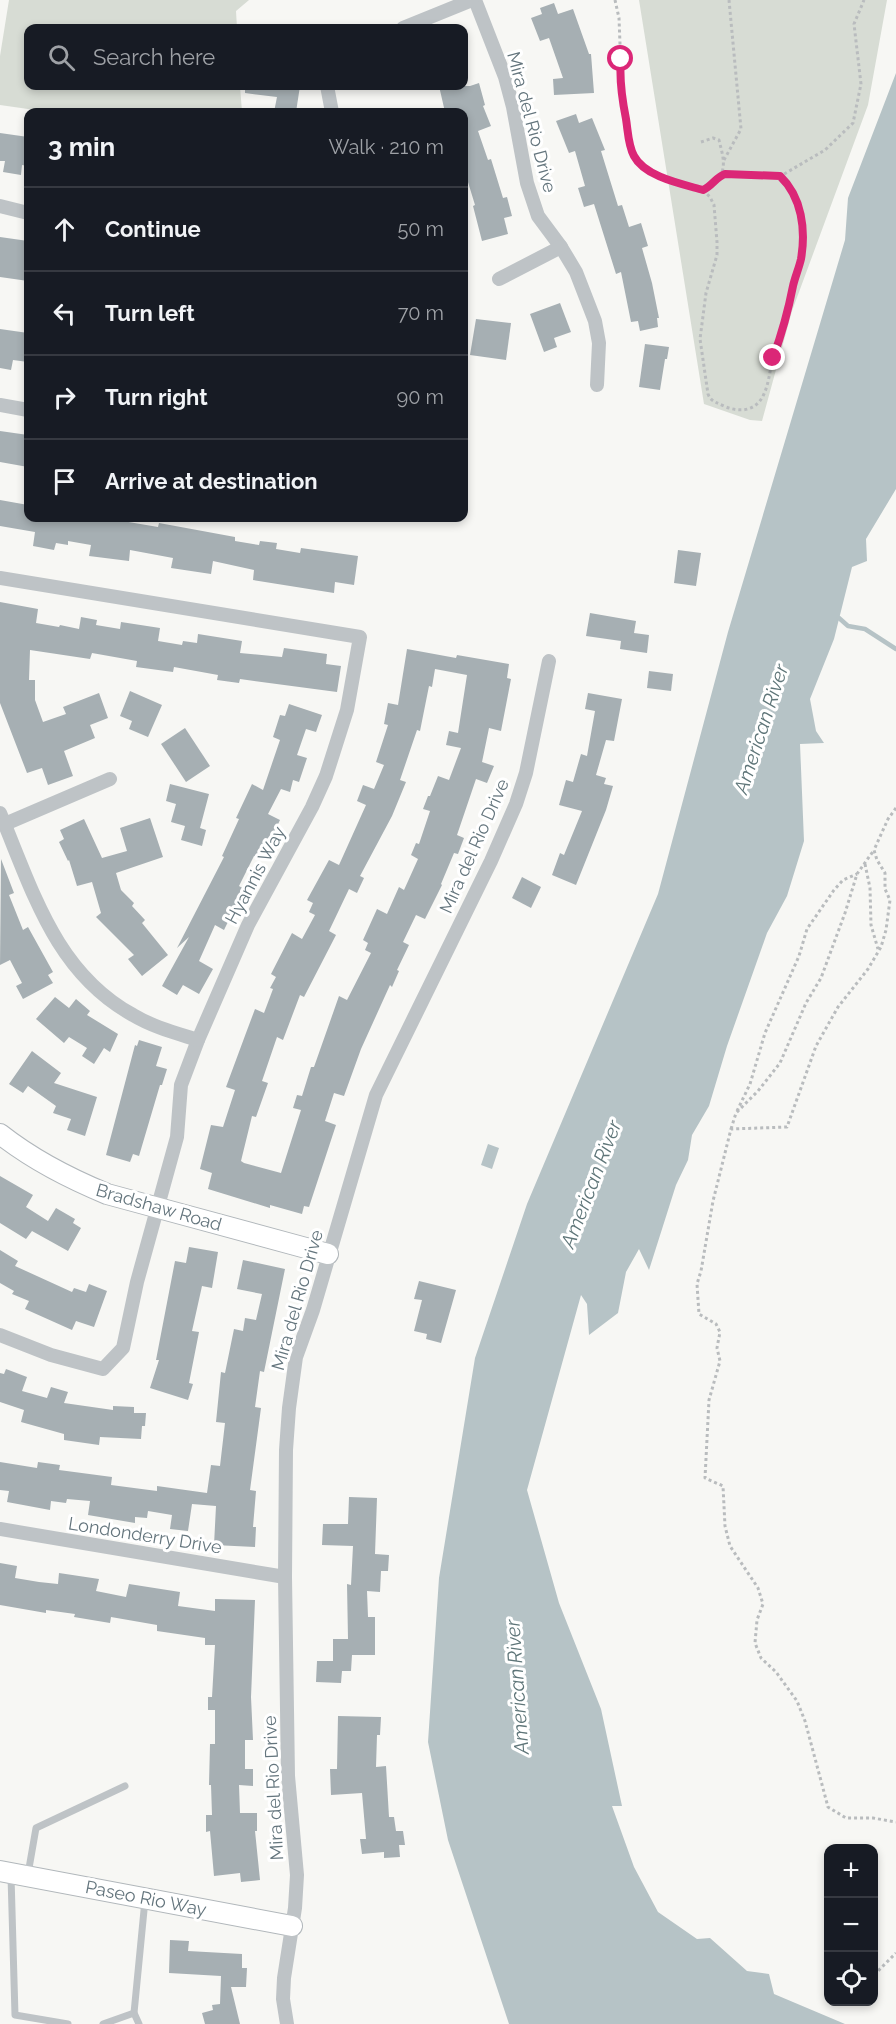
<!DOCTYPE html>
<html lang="en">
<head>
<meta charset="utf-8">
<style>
	body { margin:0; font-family:Raleway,sans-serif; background:#242831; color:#f1f3f6 }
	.controls { position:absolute; right:18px; bottom:18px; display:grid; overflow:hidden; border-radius:12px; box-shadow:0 3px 9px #0003 }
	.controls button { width:54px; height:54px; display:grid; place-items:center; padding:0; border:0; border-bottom:2px solid #363941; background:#171b24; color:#f1f3f6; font:30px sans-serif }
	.stop { position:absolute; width:18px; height:18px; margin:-14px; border:4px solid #db2777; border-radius:50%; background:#fff }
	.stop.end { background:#db2777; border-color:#fff; box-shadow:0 2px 6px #0008 }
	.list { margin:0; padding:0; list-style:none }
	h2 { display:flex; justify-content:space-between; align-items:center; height:78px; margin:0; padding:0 24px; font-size:26px }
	h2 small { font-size:20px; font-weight:400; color:#9ea1a6 }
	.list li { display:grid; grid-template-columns:39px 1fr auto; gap:18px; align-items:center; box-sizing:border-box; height:84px; padding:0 24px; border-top:2px solid #363941 }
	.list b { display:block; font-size:22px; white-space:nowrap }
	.list em { font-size:20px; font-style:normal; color:#9ea1a6 }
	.icon { flex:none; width:33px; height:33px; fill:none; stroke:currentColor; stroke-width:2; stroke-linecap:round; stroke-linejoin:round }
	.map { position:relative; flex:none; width:896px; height:2024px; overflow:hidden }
	.search { position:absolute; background:#171b24; box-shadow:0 3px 9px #0003; left:24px; top:24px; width:444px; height:66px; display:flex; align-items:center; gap:15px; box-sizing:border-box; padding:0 21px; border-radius:12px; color:#9ea1a6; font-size:22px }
	.panel { position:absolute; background:#171b24; box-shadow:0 3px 9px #0003; left:24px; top:108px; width:444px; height:414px; border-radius:12px }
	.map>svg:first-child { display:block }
	.green { fill:#d7dcd4 }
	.water { fill:#b6c3c6 }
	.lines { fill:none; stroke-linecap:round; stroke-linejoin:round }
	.stream { stroke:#b6c3c6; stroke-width:4.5 }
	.building { fill:#a6afb3; fill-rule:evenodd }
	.secondary-casing { stroke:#b1b7bb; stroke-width:22 }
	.path { stroke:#b9bcbe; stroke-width:3; stroke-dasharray:3 3; stroke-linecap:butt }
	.lane { stroke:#bec3c6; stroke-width:7 }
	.street { stroke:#bec3c6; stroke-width:14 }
	.secondary { stroke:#fff; stroke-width:20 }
	.route { stroke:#db2777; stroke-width:8 }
	.labels { text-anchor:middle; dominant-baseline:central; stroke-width:6; stroke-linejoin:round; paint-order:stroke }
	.street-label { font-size:18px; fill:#64757d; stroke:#fff }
	.water-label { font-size:20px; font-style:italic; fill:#5e7578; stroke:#fff }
</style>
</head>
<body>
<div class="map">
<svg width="896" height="2024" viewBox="0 0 896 2024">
	<rect width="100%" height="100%" fill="#f7f7f4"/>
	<!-- green -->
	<g class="green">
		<path d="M9,0H249L236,11L237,28H28V86H240L242,112H49L0,105V56Z"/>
		<path d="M639,0H887L868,105L792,311L762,421L750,420L704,404Z"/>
	</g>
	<!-- water -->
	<g class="water">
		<path d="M896,73V489L866,539L867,561L852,567L834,639L810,699L816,731L824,743L800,744L804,841L787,896L767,933L727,1046L709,1106L692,1135L688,1160L676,1185L649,1270L639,1249L626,1272L618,1313L589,1335L587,1304L581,1295L527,1490L559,1603L601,1709L622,1806H612L634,1867L658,1912L697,1939L710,1938L747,1971L769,1974L774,1994L845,2024H509L448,1840L428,1742L439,1578L475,1358L527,1204L658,894L728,632L845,240L848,198Z"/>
		<path d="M488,1144L499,1148L492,1169L481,1165Z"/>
	</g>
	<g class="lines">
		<!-- stream -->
		<path class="stream" d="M839,618L848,626L865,629L896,649"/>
	</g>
	<!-- building -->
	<g class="building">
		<path d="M554,3L558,14L573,9L589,54H591L594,93L554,95L553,79L563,78L549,38L540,41L531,18L542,14L540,8Z"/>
		<path d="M479,83L485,105L483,106L491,126L478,131L488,160L491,159L503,198L507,197L512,216L504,218L508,234L482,241L473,206L475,205L464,169V112H445L439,86H470Z"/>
		<path d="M245,86H300L296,112H274L277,97L245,93Z"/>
		<path d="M576,114L579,123L592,118L605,150L601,151L618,206L622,205L629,227L641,223L648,246L642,248L652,283L659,318H657L658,327L640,331L638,321L631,322L621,272L616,274L594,204L584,207L578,188L585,186L575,151L569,153L556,121Z"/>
		<path d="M0,133L28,137V166L22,165L21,175L3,172L5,161H0Z"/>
		<path d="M0,237L28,241V281L0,277Z"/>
		<path d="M560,303L571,332L554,338L557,347L544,352L530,314Z"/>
		<path d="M476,319L511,323L506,360L470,355Z"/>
		<path d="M0,329L28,333V362L13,360L11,370L0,368Z"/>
		<path d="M645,344L669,347L667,359H665L660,390L639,387Z"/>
		<path d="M0,431L28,435V467L0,462Z"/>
		<path d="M0,500L28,505V518H105L158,527L159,523L235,537V541L259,545L260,541L277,543L276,549L300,553L301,548L358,556L354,585L335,582L334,593L253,580L254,570L213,561L211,574L171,568L173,558L130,550L129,561L89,556L91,545L68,541V545L56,543L54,550L33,546L35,532L0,526Z"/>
		<path d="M678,550L701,553L696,586L674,583Z"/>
		<path d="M0,602L38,609L36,623L59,627L60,625L79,629L81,617L97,620L96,625L120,629L121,622L160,628L158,641L182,645L183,641L197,643L198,634L242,641L240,653L282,657L284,648L327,654L326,664L341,666L337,692L240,679L239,683L217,680L218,675L174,667L173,672L136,667L137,661L92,653L90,659L30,650L29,680H35V700L43,722L66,714L63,707L99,693L108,718L90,725L95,738L64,751L73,776L48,785L42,768L27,773L0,703Z"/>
		<path d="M590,613L636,621L634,633L649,635L647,653L620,649L621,641L586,636Z"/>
		<path d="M407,649L456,658L457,655L509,664L507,678L511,679L501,731L489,728L482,762L494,766L487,783L476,779L457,835L464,838L458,854L454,853L441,884L442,885L425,919L416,915L403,942L409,945L397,970L399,971L392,987L390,985L361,1049L344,1096L334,1093L325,1121L336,1125L309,1207L304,1206L302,1214L270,1205V1208L208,1189L212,1173L200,1169L211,1125L223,1127L235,1090L226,1087L246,1033L255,1009L264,1013L273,989L270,988L276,977L271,974L292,933L302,939L315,915L309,912L313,903L307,900L329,860L339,865L366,805L357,801L363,785L374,789L384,765L376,762L388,725L384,724L388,703L398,705ZM435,669L467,675L458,733L449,731L446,745L461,748L449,780L438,776L430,796H428L423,809L430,811L419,844L416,843L411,855L418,859L404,890L399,887L387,914L377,909L363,940L368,943L365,950L371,953L347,1000L339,996L314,1067H311L302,1096L297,1095L293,1108L301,1110L281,1173L244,1163L241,1161L252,1116L256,1117L268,1083L262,1081L277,1037L283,1040L300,995L304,997L336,935L329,931L349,889L357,893L364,878L360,876L392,816L406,782L400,780L417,730L420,731L429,686L432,687Z"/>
		<path d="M649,671L673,674L671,691L647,688Z"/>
		<path d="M130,691L162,705L148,737L129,729L132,721L120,716Z"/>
		<path d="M588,693L622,699L614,741L606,740L596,775L606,778L604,784L613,786L606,810L576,885L552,875L560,853L564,855L582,811L559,805L566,780L573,782L581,754L587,756L595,711L585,709Z"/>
		<path d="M289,704L322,715L316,732L306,729L297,755L307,758L299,782L293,780L290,792L281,789L268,814L280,820L261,859L254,856L239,886L244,889L224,930L215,925L199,961L213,969L199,994L183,985L177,995L162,986L189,937L177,948L224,857L222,856L239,819L236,818L252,784L263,790L280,740L273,737L280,715L285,716Z"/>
		<path d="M185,728L210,766L186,782L161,744Z"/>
		<path d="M170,784L209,794L200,828L206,830L202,846L181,840L185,826L171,822L176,804L166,801Z"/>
		<path d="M150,818L163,857L116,873L121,890L134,903L132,906L145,920L142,923L168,955L142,976L128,959L134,955L96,917L101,913L92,882L77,886L69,860L68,861L59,842L64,839L60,830L84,819L102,858L127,851L120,828Z"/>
		<path d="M1,859L14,893L9,895L23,930L28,927L53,972L48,975L53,983L23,999L16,986L22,983L10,960L0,965Z"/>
		<path d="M522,877L541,887L531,908L512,898Z"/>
		<path d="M55,997L69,1008L76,999L90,1011L87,1015L118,1034L110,1052L104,1048L94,1064L82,1056L87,1048L69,1037L64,1043L36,1019Z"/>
		<path d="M139,1040L162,1047L156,1066L167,1069L162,1085H160L139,1156L133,1154L130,1162L106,1155L135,1045L137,1046Z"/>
		<path d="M32,1051L61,1073L54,1083L97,1097L85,1136L67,1130L71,1119L53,1113L56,1106L28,1086L23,1093L9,1084Z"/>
		<path d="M0,1176L33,1195L26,1207L48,1221L56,1208L75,1219L73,1223L81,1228L68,1251L32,1231L26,1239L0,1223Z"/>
		<path d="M189,1247L218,1252L212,1288L202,1286L192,1331L199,1332L189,1383L193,1384L188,1400L150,1388L159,1360H156L175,1261L186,1263Z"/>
		<path d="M0,1250L18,1261L15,1266L72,1292L74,1288L86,1292L89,1284L107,1291L94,1327L76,1321L72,1330L25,1309L29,1301L12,1294L14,1291L0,1283Z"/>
		<path d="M243,1260L285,1269L264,1372L260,1371L255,1407L261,1408L250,1490L256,1491L253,1527H256L255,1547L214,1545L216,1506L192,1504L188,1531L170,1529L172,1515L148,1511L147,1518L135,1517V1523L88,1515L90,1501L67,1499L66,1503L51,1501L50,1510L7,1502L9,1491L0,1490V1462L37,1468L38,1462L60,1465L59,1470L112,1477L111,1485L157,1491V1486L207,1493L211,1465L220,1466L225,1423L216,1422L221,1372L225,1373L234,1329L243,1331L245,1318L256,1320L262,1294L237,1289Z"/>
		<path d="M419,1281L456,1290L441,1343L426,1339L427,1334L414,1331L422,1300L414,1299Z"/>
		<path d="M6,1369L27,1377L22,1391L47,1398L51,1387L68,1392L64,1403L113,1410V1406L134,1407V1413H146L145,1426H142L141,1439L100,1437L99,1445L64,1440V1434L21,1422L24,1410L0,1402V1373L4,1374Z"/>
		<path d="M349,1497L377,1498L375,1554L389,1555L388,1571H381L380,1592L367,1591L368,1617H375V1655H352L351,1671H342L341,1683L316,1682L317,1661H333V1639H348L347,1584L351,1585L353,1546L322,1545L323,1524H348Z"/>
		<path d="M0,1563L17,1566L15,1578L39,1582L58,1584L59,1573L99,1579L96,1591L126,1597L129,1584L180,1592L178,1606L215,1611V1599L255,1600L251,1697L253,1740H245V1769H253V1786L239,1785L240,1813H257V1831H255L260,1880L241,1882L240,1873L214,1876L210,1831L206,1832V1815H212L211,1785H209L210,1744H215V1710H208V1697H212L215,1645H205V1638L157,1631V1625L111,1617L110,1623L74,1617L75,1614L46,1610V1613L0,1605Z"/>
		<path d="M338,1716L381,1717L380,1735H377L376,1767L386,1766L389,1817H394L396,1831H403L405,1845H399L400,1857L384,1858V1852L362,1854L360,1839H366L362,1793L331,1795L330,1769H337Z"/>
		<path d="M170,1940L189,1941L188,1951L242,1954V1968H247L246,1987H231L240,2024H205L202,2013L213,2010L212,2005L220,2004L221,1976L169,1973Z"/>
	</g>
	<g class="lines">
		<defs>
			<g id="secondary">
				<path d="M0,1134C33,1160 68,1178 107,1194L328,1254"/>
				<path d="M0,1871L292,1926"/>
			</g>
		</defs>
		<!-- secondary casing -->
		<use href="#secondary" class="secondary-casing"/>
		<!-- path -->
		<g class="path">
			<path d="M615,0L619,18L622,96L631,148L635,158L655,175L703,190C712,186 716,177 725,174L779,177L825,150L853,123L861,84L854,24L864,0"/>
			<path d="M701,142L713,138L719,140C722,153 726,163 721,175"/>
			<path d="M724,160L741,129L729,0"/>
			<path d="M703,190L710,197L714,205L717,242V255L706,293L700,339L708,394C711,402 718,403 726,407C737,411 750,412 759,402C769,390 769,372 773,358C777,345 783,333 787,319C790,308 791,295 794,283C802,246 813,207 780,176"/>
			<path d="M896,808L888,819L874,850L877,860L885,873V889L890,900L886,930L881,947L868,969L838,1007L816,1046L787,1127L731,1129L713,1201L701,1271L697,1284L699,1314L716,1324L720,1332L717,1348L720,1361L709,1400L705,1478L723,1486L725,1526L730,1546L758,1588L763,1604L757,1620L755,1643L761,1658L776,1672L797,1701L805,1721L828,1807L846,1818H873L896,1822"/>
			<path d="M865,864L870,888L871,925L878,949"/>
			<path d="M737,1111L750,1084L765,1033L799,956L807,929L834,890L843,880L857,874"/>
			<path d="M731,1129L736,1113L758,1091L780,1063L806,1003L821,978L845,913L857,874L874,850"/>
			<path d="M874,1975L896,1953"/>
		</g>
		<!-- lane -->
		<g class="lane">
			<path d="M28,1874L36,1828L125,1786"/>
			<path d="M11,1876L15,2015L68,2024"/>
			<path d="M103,2024L134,2013"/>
			<path d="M139,2024L134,2013L145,1900"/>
		</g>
		<!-- street -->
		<g class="street">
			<path d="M475,0L505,77L513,107L527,183L538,216L561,247L576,272L595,321L599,343L597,385"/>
			<path d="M403,28L472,0"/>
			<path d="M327,86L332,112"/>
			<path d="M0,206L28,213"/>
			<path d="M499,279L561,247"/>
			<path d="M0,405L28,410"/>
			<path d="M0,578L360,637L347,710L326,776L312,807L248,925L198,1040L181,1085L177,1137L137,1282L123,1348L103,1369L51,1355L0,1335"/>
			<path d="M0,813C33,891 55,972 133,1015C153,1027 176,1033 198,1040"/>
			<path d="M5,824L110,779"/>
			<path d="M0,1529L285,1577"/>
			<path d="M287,2024L283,1999L284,1978L295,1908L297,1875L288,1776L285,1577L286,1450L289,1408L296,1357L313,1310L376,1095L491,861L516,804L526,773L549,661"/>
		</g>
		<!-- secondary -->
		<use href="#secondary" class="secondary"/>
	</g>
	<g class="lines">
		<!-- route -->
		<path class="route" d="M621,59C619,79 622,99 626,119C628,131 628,145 634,156C645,177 682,184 703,190C712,186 716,177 725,174L780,176C802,197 806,230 801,259C799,268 795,277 793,286C788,312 782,333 773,358"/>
	</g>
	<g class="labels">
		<!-- street labels -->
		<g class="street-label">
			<text transform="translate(532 122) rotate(75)">Mira del Rio Drive</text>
			<text transform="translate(474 846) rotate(-66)">Mira del Rio Drive</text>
			<text transform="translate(255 875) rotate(-62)">Hyannis Way</text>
			<text transform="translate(159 1207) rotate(16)">Bradshaw Road</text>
			<text transform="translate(297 1300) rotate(-74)">Mira del Rio Drive</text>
			<text transform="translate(145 1535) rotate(9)">Londonderry Drive</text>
			<text transform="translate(273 1788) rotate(-93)">Mira del Rio Drive</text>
			<text transform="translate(146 1898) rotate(11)">Paseo Rio Way</text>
		</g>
		<!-- water labels -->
		<g class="water-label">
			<text transform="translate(761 729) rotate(-72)">American River</text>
			<text transform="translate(591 1184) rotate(-69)">American River</text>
			<text transform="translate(517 1687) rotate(-94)">American River</text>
		</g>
	</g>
</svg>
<div class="controls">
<button>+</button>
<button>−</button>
<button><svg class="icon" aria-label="locate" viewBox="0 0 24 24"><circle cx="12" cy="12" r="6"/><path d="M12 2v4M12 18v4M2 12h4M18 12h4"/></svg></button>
</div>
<div class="stop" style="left:621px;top:59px"></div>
<div class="stop end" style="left:773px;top:358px"></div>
<div class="search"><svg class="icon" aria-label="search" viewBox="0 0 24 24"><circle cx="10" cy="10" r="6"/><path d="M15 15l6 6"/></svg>Search here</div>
<section class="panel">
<h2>3 min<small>Walk · 210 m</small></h2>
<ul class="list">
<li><svg class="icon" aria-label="ahead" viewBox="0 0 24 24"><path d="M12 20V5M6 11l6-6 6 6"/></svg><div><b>Continue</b></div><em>50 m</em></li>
<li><svg class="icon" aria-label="left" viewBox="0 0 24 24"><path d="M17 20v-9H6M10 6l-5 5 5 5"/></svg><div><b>Turn left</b></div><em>70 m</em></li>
<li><svg class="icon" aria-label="right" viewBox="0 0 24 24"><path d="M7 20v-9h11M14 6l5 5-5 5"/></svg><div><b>Turn right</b></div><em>90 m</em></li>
<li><svg class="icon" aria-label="arrive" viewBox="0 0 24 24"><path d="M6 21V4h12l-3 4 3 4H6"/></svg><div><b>Arrive at destination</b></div></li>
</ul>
</section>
</div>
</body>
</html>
